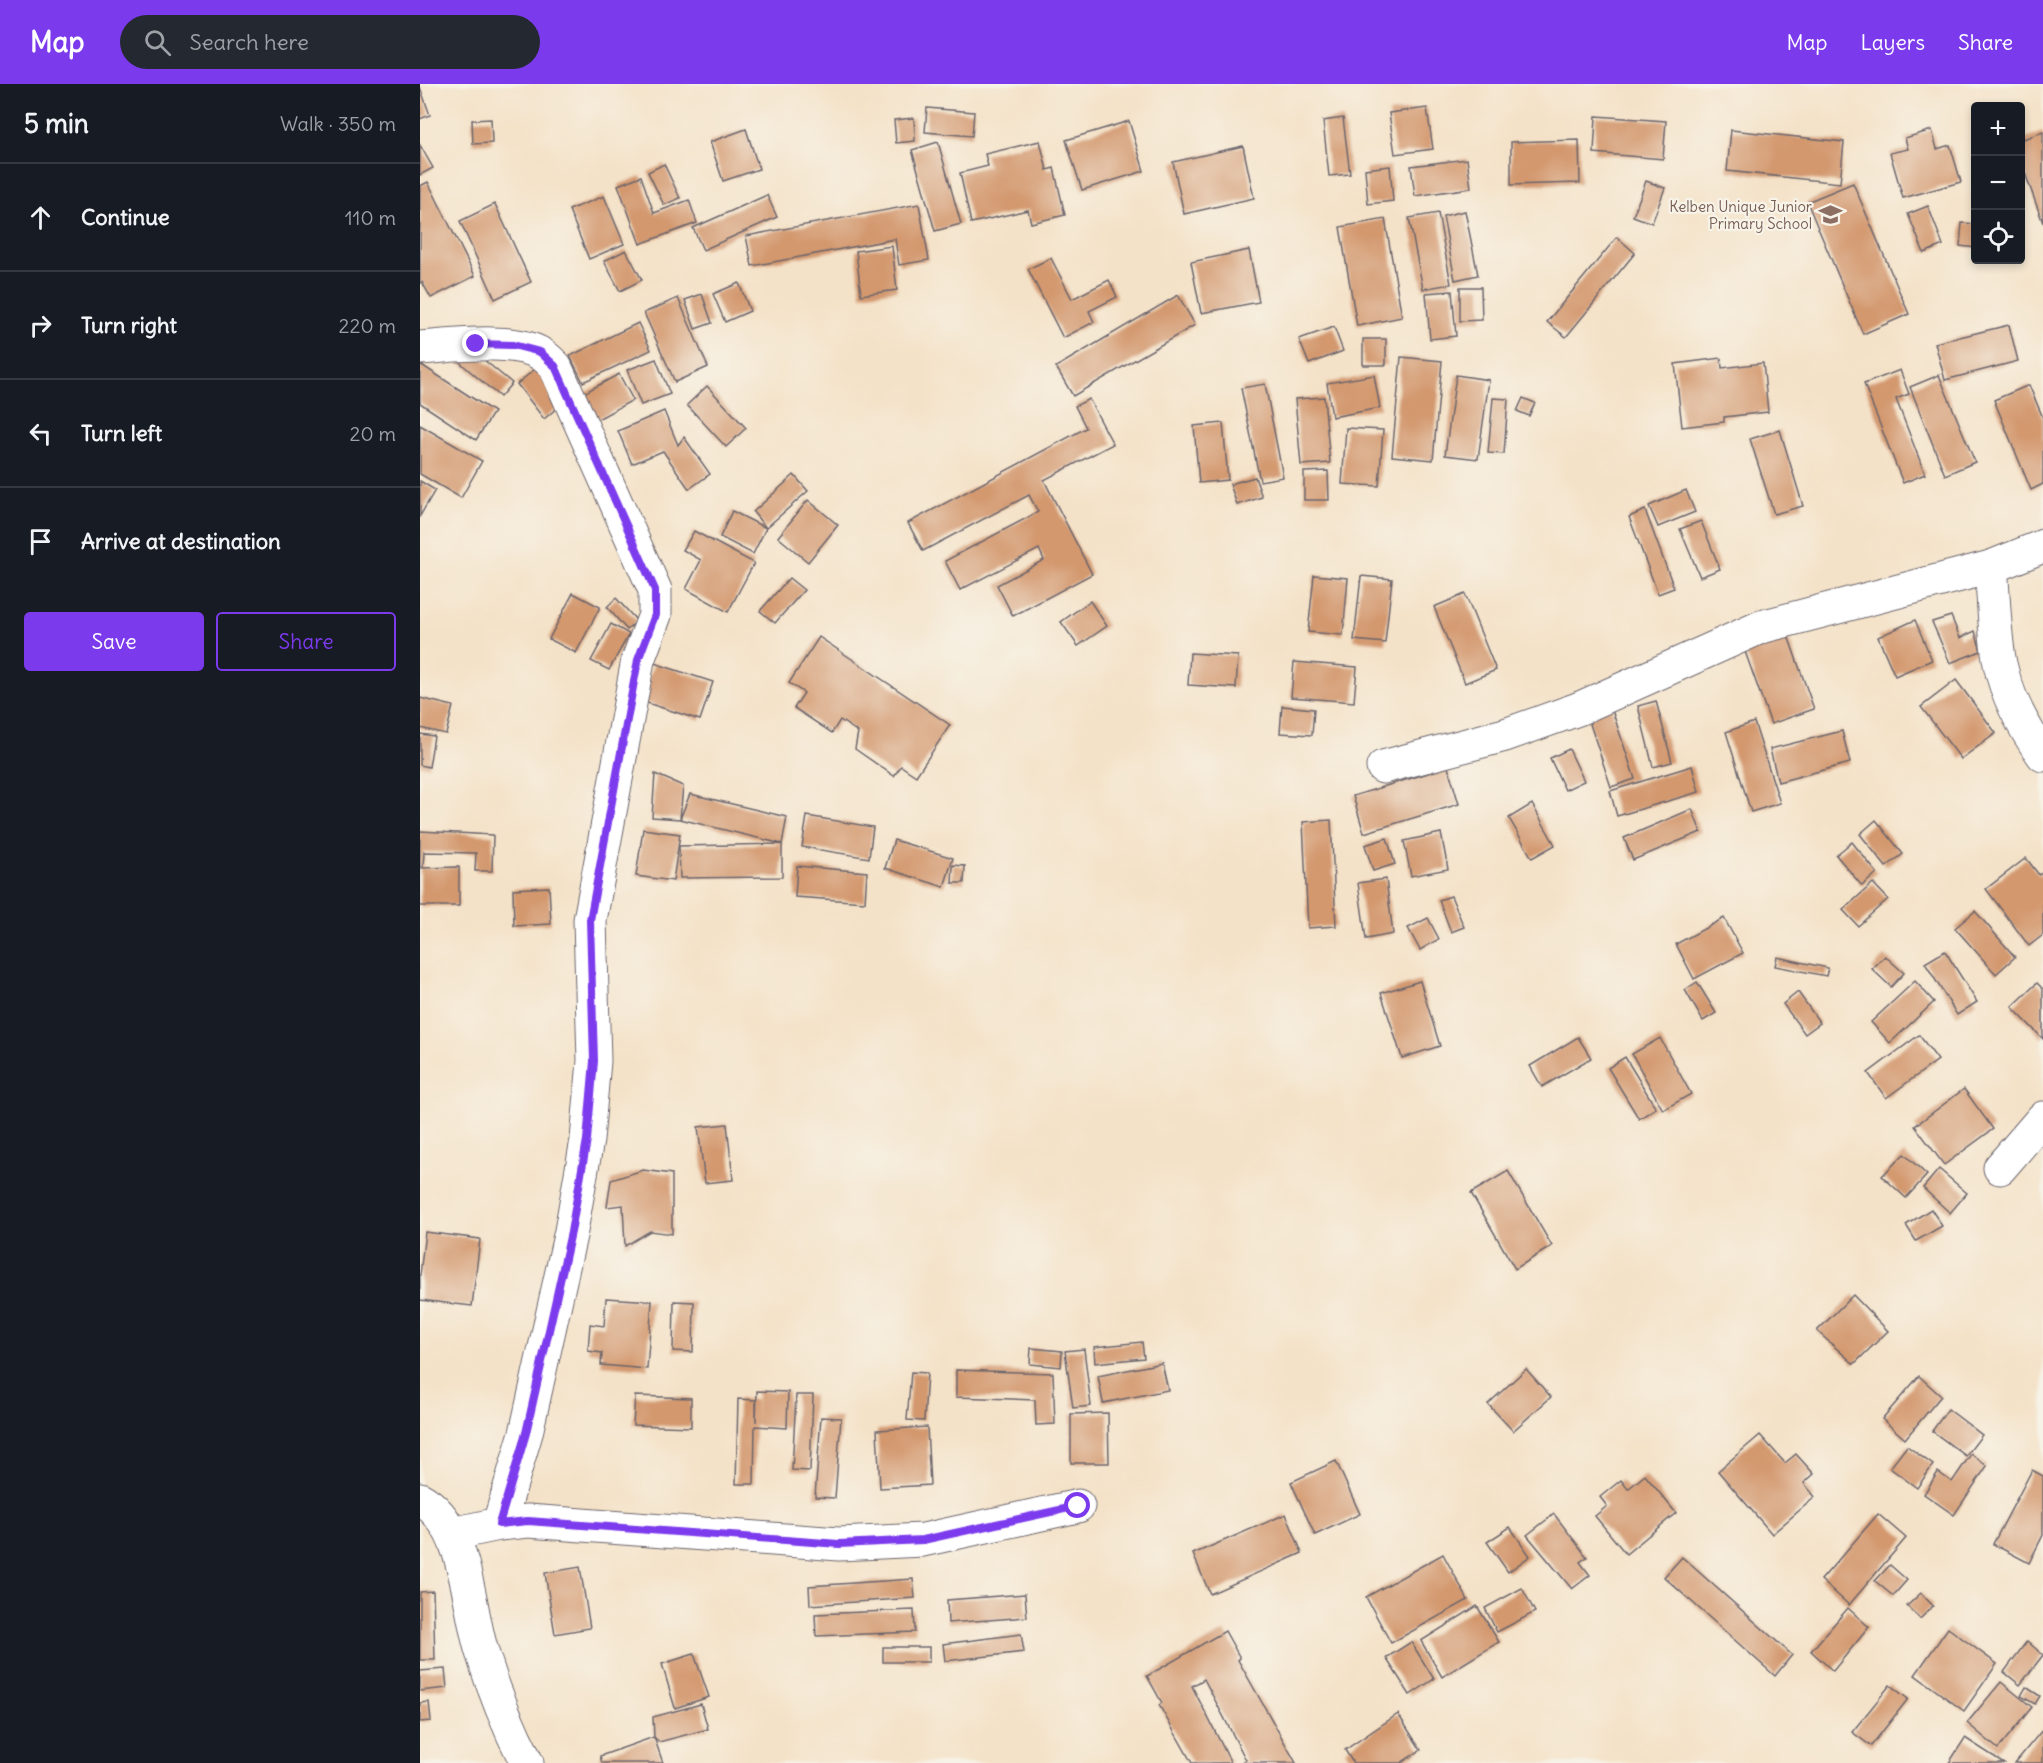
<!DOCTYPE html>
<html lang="en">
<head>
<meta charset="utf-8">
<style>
	body { margin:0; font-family:Delius,sans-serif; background:#242831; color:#f1f3f6 }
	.controls { position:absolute; right:18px; top:18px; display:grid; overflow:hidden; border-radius:6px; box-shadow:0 3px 9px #0003 }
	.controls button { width:54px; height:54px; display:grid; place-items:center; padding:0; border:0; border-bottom:2px solid #363941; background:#171b24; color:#f1f3f6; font:30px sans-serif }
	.stop { position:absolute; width:18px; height:18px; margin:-14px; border:4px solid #7c3aed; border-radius:50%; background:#fff }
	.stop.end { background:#7c3aed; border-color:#fff; box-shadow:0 2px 6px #0008 }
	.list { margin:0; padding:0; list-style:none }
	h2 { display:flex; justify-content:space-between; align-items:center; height:78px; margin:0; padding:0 24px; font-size:26px }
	h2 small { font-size:20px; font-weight:400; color:#9ea1a6 }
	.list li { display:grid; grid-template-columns:39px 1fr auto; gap:18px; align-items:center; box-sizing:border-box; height:108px; padding:0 24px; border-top:2px solid #363941 }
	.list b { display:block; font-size:22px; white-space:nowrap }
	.list em { font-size:20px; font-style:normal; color:#9ea1a6 }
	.actions { display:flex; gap:12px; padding:18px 24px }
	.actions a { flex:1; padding:14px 0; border:2px solid #7c3aed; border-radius:6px; text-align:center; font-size:21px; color:#7c3aed }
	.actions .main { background:#7c3aed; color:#fff }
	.icon { flex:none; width:33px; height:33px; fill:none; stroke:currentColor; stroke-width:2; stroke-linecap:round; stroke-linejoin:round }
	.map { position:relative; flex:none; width:1623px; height:1679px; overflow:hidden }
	header { display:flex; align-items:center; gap:36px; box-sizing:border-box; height:84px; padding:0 30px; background:#7c3aed; color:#fff }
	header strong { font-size:28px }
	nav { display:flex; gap:33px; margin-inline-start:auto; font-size:21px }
	.search { width:420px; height:54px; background:#242831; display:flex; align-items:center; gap:15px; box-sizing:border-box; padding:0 21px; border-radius:33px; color:#9ea1a6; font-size:22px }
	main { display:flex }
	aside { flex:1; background:#171b24 }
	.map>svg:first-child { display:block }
	.building { fill:#d3986e }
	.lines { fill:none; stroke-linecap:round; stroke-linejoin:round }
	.street-casing { stroke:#6c656c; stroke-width:35 }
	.street { stroke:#fff; stroke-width:33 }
	.route { stroke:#7c3aed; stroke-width:8 }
	.labels { text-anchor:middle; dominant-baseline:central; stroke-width:4.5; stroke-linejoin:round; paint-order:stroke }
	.education-label { font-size:15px; fill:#785e54; stroke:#f7f3e8; text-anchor:end }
</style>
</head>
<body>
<header>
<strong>Map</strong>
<div class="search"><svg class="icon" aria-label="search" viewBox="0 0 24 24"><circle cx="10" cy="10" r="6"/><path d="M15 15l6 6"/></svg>Search here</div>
<nav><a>Map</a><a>Layers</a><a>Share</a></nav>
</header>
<main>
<aside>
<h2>5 min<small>Walk · 350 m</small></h2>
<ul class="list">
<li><svg class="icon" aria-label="ahead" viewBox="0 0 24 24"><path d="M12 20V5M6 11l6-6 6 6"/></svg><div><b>Continue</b></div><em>110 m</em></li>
<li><svg class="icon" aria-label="right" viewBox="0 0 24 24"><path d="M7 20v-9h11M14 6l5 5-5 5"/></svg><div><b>Turn right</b></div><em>220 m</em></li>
<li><svg class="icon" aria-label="left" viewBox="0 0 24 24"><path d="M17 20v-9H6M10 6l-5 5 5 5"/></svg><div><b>Turn left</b></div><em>20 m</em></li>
<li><svg class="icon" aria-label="arrive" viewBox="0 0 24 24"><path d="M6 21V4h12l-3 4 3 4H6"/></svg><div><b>Arrive at destination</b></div></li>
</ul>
<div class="actions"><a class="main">Save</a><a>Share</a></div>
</aside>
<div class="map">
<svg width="1623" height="1679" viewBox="0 0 1623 1679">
	<rect width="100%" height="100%" fill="#f7f3e8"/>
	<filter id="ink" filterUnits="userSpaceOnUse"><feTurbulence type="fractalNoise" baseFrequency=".0167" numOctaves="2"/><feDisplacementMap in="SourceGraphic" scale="12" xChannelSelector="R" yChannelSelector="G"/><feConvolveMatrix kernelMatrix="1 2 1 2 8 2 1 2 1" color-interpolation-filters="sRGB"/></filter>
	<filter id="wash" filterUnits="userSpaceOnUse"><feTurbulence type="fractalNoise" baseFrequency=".008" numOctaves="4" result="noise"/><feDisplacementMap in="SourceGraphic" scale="24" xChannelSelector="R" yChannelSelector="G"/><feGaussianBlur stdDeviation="1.35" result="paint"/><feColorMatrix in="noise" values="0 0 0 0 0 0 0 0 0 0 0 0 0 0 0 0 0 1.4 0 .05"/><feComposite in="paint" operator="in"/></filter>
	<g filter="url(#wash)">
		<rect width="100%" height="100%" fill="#f4e2c8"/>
		<g id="blocks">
			<!-- building -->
			<g class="building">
				<path d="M0,3L10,31L0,35Z"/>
				<path d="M507,24L554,28L552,52L505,48Z"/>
				<path d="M1007,24L1013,65L975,70L969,29Z"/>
				<path d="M1176,32L1246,37L1243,75L1174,69Z"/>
				<path d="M494,34L495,57L476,59L474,36Z"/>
				<path d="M923,34L930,90L909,92L903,37Z"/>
				<path d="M71,35L72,59L53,60L52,36Z"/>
				<path d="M709,37L724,87L662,106L646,56Z"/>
				<path d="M326,45L339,85L303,97L290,58Z"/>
				<path d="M1311,46L1424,58L1420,99L1307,87Z"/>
				<path d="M1512,46L1517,65L1530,61L1541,98L1483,114L1470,69L1488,65L1485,54Z"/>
				<path d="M1623,48V139L1600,75V56Z"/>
				<path d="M1159,56L1160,99L1091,101V58Z"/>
				<path d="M620,57L627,86L634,84L645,131L611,139L608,126L551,139L540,89L568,82L565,70Z"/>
				<path d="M518,58L541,140L515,147L492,66Z"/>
				<path d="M0,61L13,84L0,91Z"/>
				<path d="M823,62L834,114L764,130L753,78Z"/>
				<path d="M1047,75L1051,104L995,112L991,82Z"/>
				<path d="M244,80L260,114L244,121L228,88Z"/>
				<path d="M970,82L973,117L948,120L945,85Z"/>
				<path d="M221,92L234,129L269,116L277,139L220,160L198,101Z"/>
				<path d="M1226,97L1245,104L1232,139L1213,132Z"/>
				<path d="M8,98L55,192L11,214L2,198L0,199V102Z"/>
				<path d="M1433,99L1489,230L1443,250L1387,118Z"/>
				<path d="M347,111L357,133L283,166L273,144Z"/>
				<path d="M184,112L204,160L169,175L149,126Z"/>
				<path d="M75,120L111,198L75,215L40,137Z"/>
				<path d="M499,120L509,176L479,181L475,155L332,182L326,152Z"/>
				<path d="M1508,122L1523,161L1504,169L1488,130Z"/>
				<path d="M1045,127L1058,191L1035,196L1023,132Z"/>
				<path d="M1018,129L1031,200L1003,205L989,134Z"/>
				<path d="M965,135L982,233L937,242L920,143Z"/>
				<path d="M1542,139L1556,140V164L1540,162Z"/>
				<path d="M1197,153L1215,169L1146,253L1127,238Z"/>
				<path d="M472,162L477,206L441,211L436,167Z"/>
				<path d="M206,166L222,196L200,207L184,177Z"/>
				<path d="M829,166L839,218L781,229L771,178Z"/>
				<path d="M631,174L652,215L689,196L697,213L669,227L674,238L643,254L608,185Z"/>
				<path d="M319,199L330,227L305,238L293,210Z"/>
				<path d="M1040,203H1061L1062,236L1040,237Z"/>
				<path d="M1032,207L1036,252L1010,255L1006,209Z"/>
				<path d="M282,210L292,239L275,245L265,216Z"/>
				<path d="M758,211L775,241L653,312L636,283Z"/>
				<path d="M258,214L288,283L255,298L224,229Z"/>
				<path d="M218,239L231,266L163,298L150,272Z"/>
				<path d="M1589,241L1598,277L1525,296L1515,259Z"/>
				<path d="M914,243L923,267L889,280L879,255Z"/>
				<rect x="943" y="255" width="23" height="26"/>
				<path d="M47,262L92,299L80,313L36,275Z"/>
				<path d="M981,273L1022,277L1013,376L972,372Z"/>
				<path d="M1301,274L1302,284L1343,279L1348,328L1304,333V338L1262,343L1255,280Z"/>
				<path d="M236,275L250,310L221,321L207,286Z"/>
				<path d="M0,280L74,328L56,356L0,319Z"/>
				<path d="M116,284L143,319L124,335L97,300Z"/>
				<path d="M1480,286L1489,310L1476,315L1505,390L1483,399L1444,300Z"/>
				<path d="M199,290L213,316L176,336L162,310Z"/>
				<path d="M954,291L960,324L912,333L907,299Z"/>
				<path d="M1036,291L1069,296L1058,375L1025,371Z"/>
				<path d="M1519,291L1555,378L1525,391L1490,303Z"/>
				<path d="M845,300L863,393L840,397L821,304Z"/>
				<path d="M1609,301L1623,334V400L1611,406L1574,316Z"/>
				<path d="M287,302L326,344L306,363L267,321Z"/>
				<path d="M904,313L910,379L881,381L875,315Z"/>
				<path d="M1073,314L1088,315L1084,370L1068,369Z"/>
				<path d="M1103,314L1115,319L1109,332L1097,327Z"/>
				<path d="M669,315L693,360L624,396L672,490L593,532L577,501L624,476L619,465L540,506L525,477L618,428L609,411L503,467L488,439L666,344L655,322Z"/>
				<path d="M244,327L258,361L264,353L290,390L269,405L243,367L212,380L198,347Z"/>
				<path d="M803,339L808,396L779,399L774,342Z"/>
				<path d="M0,341L62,377L41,414L0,390Z"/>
				<path d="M926,344L963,346L959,402L922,400Z"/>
				<path d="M1360,346L1383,422L1354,430L1330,355Z"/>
				<path d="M908,387L909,416H884V388Z"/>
				<path d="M374,391L388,407L346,444L333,428Z"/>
				<path d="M835,393L842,413L817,421L810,400Z"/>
				<path d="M0,397L15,406L0,432Z"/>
				<path d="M1266,406L1275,428L1238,443L1229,422Z"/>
				<path d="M388,416L418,441L388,478L358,453Z"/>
				<path d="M1225,426L1254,504L1238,510L1209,433Z"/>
				<path d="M312,427L346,444L333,470L300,453Z"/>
				<path d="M1281,437L1300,485L1280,493L1260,445Z"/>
				<path d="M274,447L334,479L308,528L266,505L281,476L263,466Z"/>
				<path d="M894,491L928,494L923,551L888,548Z"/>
				<path d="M941,492L972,495L965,559L934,556Z"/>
				<path d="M369,494L384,506L355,539L340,527Z"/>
				<path d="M153,509L180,523L156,569L129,555Z"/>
				<path d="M1045,510L1076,586L1045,599L1014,523Z"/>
				<path d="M196,514L217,537L207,546L187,523Z"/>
				<path d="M670,517L687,542L658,562L641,538Z"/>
				<path d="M1531,532L1540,554L1555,547L1561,567L1530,579L1512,538Z"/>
				<path d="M1495,536L1512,576L1475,592L1458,553Z"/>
				<path d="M191,540L209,550L189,586L171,577Z"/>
				<path d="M1366,546L1394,625L1351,640L1323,562Z"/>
				<path d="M399,553L530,641L496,692L481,682L474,692L435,665L438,648L420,636L412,649L374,624L384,609L369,599Z"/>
				<path d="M770,569L818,572L816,604L768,601Z"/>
				<path d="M874,578L937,583L934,618L871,613Z"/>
				<path d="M234,579L293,598L280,636L221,617Z"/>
				<path d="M1536,596L1576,649L1541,675L1501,623Z"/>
				<path d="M0,614L33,622L26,650L0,644Z"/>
				<path d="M1236,617L1252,678L1233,683L1218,622Z"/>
				<path d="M862,622L894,625L892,651L860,649Z"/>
				<path d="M1191,623L1215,695L1191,703L1167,631Z"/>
				<path d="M1334,638L1360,719L1331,728L1306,648Z"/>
				<path d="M1422,647L1430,679L1358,698L1350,665Z"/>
				<path d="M0,650L14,652L9,683L0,681Z"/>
				<path d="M1149,665L1164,697L1145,706L1130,674Z"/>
				<path d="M1272,682L1279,708L1197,732L1190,707Z"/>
				<path d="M1028,683L1039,720L944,749L933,712Z"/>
				<path d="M235,690L263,702L260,735L270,710L367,733L362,760V793L260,794L259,762L362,760L260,735L232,733Z"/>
				<path d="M1112,720L1135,761L1112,774L1089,734Z"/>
				<path d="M1272,725L1281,748L1213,776L1204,754Z"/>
				<path d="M387,732L453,743L449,774L382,763Z"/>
				<path d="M911,736L916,842L888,844L883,738Z"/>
				<path d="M1456,736L1483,770L1466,783L1440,750Z"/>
				<path d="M223,745L260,750L253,797L216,792Z"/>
				<path d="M0,747L73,751L72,787H55L56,769L4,768L3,784L39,783V822H0Z"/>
				<path d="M1021,749L1028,785L991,792L984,757Z"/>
				<path d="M967,754L975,780L953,787L945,761Z"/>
				<path d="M474,756L533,774L524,803L465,784Z"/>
				<path d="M1432,758L1457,789L1442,802L1416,771Z"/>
				<path d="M1606,774L1619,791L1623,788V851L1609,862L1566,805Z"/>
				<path d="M533,781L545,782L544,799H532Z"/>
				<path d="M377,782L447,788L445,818L375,813Z"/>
				<path d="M966,795L973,850L946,855L938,799Z"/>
				<path d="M1453,799L1468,815L1438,842L1423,826Z"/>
				<path d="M129,803L131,840L94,842L93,805Z"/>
				<path d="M1031,812L1044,843L1031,848L1019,816Z"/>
				<path d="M1555,827L1595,873L1576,890L1535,844Z"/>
				<path d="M1008,834L1019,855L1000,866L988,844Z"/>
				<path d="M1304,834L1323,869L1274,895L1256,860Z"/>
				<path d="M1525,867L1557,918L1537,931L1505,879Z"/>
				<path d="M1465,872L1484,889L1471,903L1452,885Z"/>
				<path d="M1357,873L1408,884L1406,892L1355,882Z"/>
				<path d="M1000,897L1020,962L982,974L961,909Z"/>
				<path d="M1495,897L1514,918L1470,959L1451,938Z"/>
				<path d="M1277,898L1296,929L1283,937L1265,906Z"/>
				<path d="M1617,899L1623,905V955L1592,923Z"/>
				<path d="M1378,908L1400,939L1385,950L1363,920Z"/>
				<path d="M1499,951L1518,976L1466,1014L1448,989Z"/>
				<path d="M1158,953L1171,974L1122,1003L1110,982Z"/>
				<path d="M1240,954L1271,1010L1243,1026L1212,970Z"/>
				<path d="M1205,973L1236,1024L1219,1035L1188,984Z"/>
				<path d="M1544,1005L1573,1045L1524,1081L1495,1042Z"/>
				<path d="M307,1040L313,1096L285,1099L278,1043Z"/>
				<path d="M1484,1070L1507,1091L1486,1114L1462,1092Z"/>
				<path d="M1519,1085L1547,1109L1530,1129L1503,1104Z"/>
				<path d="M223,1086L252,1090V1150L230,1147L205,1162L203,1121L187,1123L191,1096Z"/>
				<path d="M1088,1087L1132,1162L1095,1185L1051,1109Z"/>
				<path d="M1511,1125L1522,1142L1496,1157L1486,1141Z"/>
				<path d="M5,1148L60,1155L52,1222L0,1216V1191Z"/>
				<path d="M1433,1211L1468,1247L1434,1280L1397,1247Z"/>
				<path d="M186,1214L232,1217L227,1285L181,1281L182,1269L168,1267L170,1240L184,1242Z"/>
				<path d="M254,1217L274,1218L273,1268L253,1267Z"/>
				<path d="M722,1258L724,1274L675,1279L674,1263Z"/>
				<path d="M611,1264L642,1267L641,1283L610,1280Z"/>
				<path d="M664,1265L671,1322L653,1324L645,1267Z"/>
				<path d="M742,1279L748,1306L683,1319L678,1292Z"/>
				<path d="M1106,1285L1131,1313L1093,1347L1068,1320Z"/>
				<path d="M536,1286L633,1289L635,1340L616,1341L615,1316L536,1313Z"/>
				<path d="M491,1288L507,1289L504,1337L487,1336Z"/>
				<path d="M1499,1292L1521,1312L1485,1355L1462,1335Z"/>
				<path d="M337,1307L368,1308L367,1344L335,1342L334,1400H316L318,1315L336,1316V1338Z"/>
				<path d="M376,1311H393L390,1387L372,1386Z"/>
				<path d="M215,1312L271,1314V1343L213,1341Z"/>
				<path d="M1528,1325L1562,1351L1546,1372L1512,1347Z"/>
				<path d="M688,1329L689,1379H651V1330Z"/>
				<path d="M401,1333L421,1334L415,1414L395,1413Z"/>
				<path d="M507,1343L510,1401L460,1404L457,1346Z"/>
				<path d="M1340,1351L1365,1379L1376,1370L1394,1390L1384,1399L1395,1413L1352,1450L1298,1387Z"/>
				<path d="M1487,1362L1513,1381L1497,1404L1470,1384Z"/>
				<path d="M1551,1370L1567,1382L1534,1431L1504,1410L1518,1388L1532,1398Z"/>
				<path d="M916,1377L940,1430L895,1451L871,1398Z"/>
				<path d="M1612,1386L1623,1392V1451L1609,1479L1573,1460Z"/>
				<path d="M1225,1391L1256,1429L1206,1470L1175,1432L1187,1422L1180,1413L1201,1396L1208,1405Z"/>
				<path d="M866,1430L882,1469L790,1510L773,1470Z"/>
				<path d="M1134,1430L1167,1473L1160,1478L1170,1491L1152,1505L1107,1451Z"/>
				<path d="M1458,1430L1486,1454L1429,1521L1401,1496Z"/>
				<path d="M1090,1443L1110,1472L1088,1488L1067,1458Z"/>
				<path d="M1023,1470L1048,1516L971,1559L946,1513Z"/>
				<path d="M1262,1473L1372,1571L1355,1592L1244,1493Z"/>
				<path d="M1470,1481L1487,1496L1473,1512L1455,1497Z"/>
				<path d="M160,1483L170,1544L135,1550L125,1489Z"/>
				<path d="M493,1495L495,1514L390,1521L389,1502Z"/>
				<path d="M1102,1504L1115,1528L1077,1548L1065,1524Z"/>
				<path d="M13,1507L15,1576H0V1508Z"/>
				<path d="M1501,1509L1513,1522L1500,1535L1487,1522Z"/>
				<path d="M605,1510L607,1533L528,1539L527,1516Z"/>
				<path d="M1057,1522L1079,1558L1022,1593L1001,1557Z"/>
				<path d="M1428,1524L1449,1543L1413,1587L1391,1567Z"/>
				<path d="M494,1526L495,1548L396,1552L395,1530Z"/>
				<path d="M1528,1544L1577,1580L1544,1627L1495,1591Z"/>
				<path d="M805,1547L820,1574L818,1576L876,1679H821L826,1676L784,1595L772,1602L811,1679H772L739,1621L742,1619L727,1592Z"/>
				<path d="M601,1550L604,1568L525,1577L523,1560Z"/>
				<path d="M1607,1557L1623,1571L1600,1601L1584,1588Z"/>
				<path d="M991,1558L1014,1595L990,1611L966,1574Z"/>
				<rect x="463" y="1563" width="46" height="15"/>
				<path d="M274,1570L289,1613L255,1624L242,1580Z"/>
				<path d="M25,1585L27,1604L0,1607V1587Z"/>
				<path d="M1581,1598L1612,1623L1578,1665L1547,1639Z"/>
				<path d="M1470,1601L1488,1615L1451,1662L1432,1648Z"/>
				<path d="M1606,1603L1620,1612L1615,1620L1601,1612Z"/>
				<path d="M9,1618L11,1637L0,1638V1619Z"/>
				<path d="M281,1620L288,1645L239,1658L234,1653L243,1679H182L180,1672L234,1653L233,1633Z"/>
				<path d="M978,1630L1001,1666L981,1679H933L925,1666Z"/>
				<path d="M1623,1645V1679H1595Z"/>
				<path d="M1545,1654L1584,1679H1529Z"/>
			</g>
		</g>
	</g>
	<g filter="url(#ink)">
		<use href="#blocks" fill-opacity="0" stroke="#6c656c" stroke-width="1.5"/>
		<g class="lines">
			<defs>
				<g id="street">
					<path d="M0,264C30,262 95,253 121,270C126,273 131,278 135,282L235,506V531L218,576L170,836L174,977L167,1056L151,1147L106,1349L79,1440"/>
					<path d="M1571,483C1574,515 1574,549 1580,580C1587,613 1604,644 1623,671"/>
					<path d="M963,683L1085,651L1158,625L1341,543L1571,483L1623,462"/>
					<path d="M1580,1084L1623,1034"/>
					<path d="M0,1415C48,1441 47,1521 62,1568C74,1608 88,1642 107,1679"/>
					<path d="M32,1450L79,1440L108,1437L419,1460L503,1456L658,1422"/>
				</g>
			</defs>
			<!-- street casing -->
			<use href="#street" class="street-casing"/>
			<!-- street -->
			<use href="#street" class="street"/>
		</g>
	</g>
	<g class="lines" filter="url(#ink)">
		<!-- route -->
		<path class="route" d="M56,260L93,261L120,268L135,282L235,506V531L218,576L170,836L174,977L167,1056L151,1148L106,1349L79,1440L108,1437L419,1460L503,1456L658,1422"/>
	</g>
	<!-- icons -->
	<defs>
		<symbol id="school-bare" viewBox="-9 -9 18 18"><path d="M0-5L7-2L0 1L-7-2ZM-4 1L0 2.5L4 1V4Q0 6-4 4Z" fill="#8d6e63" stroke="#f7f3e8" stroke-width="2.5" paint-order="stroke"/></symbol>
	</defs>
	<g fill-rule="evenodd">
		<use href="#school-bare" x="1394" y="114" width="33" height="33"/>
	</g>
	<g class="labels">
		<!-- education labels -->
		<g class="education-label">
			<text x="1392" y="122">Kelben Unique Junior<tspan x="1392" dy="17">Primary School</tspan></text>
		</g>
	</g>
</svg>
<div class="controls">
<button>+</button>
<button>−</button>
<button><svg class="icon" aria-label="locate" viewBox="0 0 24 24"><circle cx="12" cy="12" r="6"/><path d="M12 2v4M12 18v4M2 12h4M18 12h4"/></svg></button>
</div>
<div class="stop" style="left:658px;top:1422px"></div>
<div class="stop end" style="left:56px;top:260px"></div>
</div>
</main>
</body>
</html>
